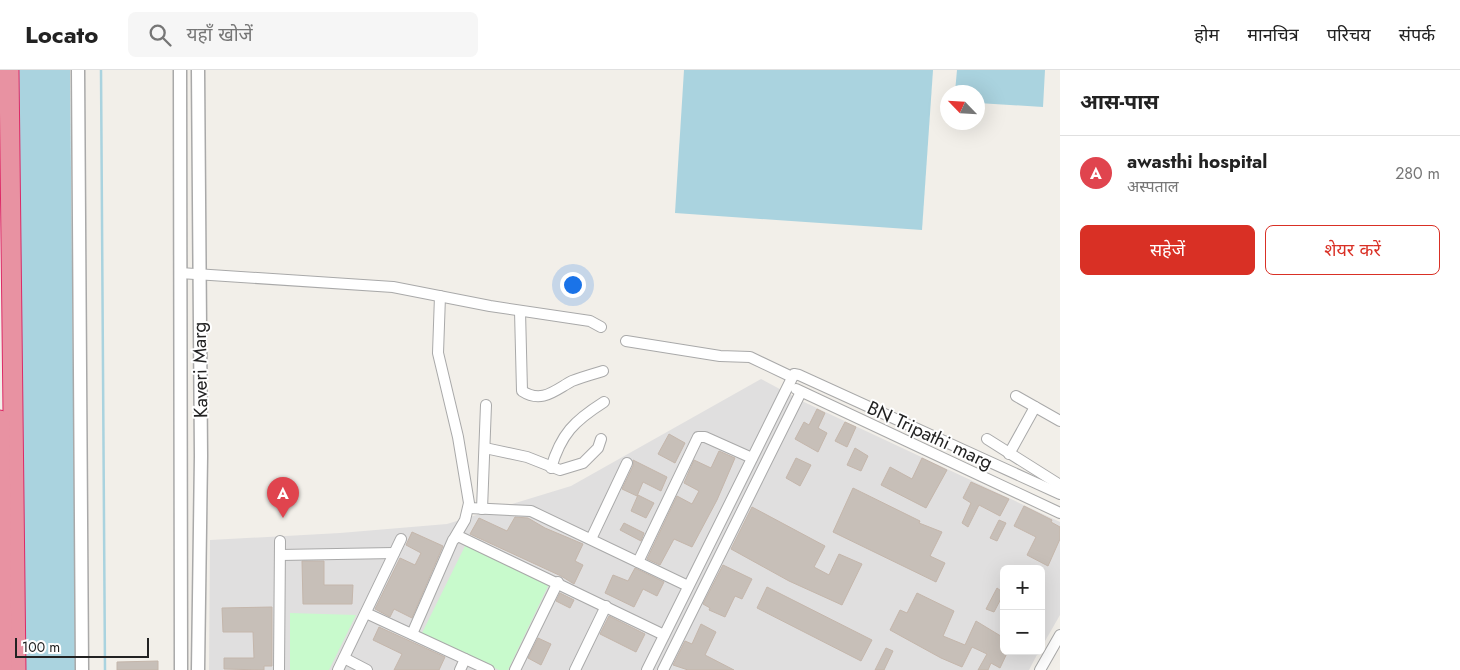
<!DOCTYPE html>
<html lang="hi">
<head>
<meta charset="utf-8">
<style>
	body { margin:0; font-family:Jost,"Noto Sans Devanagari",sans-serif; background:#f6f6f6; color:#222 }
	.controls { position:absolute; right:15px; bottom:15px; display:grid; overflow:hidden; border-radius:8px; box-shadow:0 5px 20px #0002 }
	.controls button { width:45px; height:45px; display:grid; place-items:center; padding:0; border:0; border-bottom:1px solid #e0e0e0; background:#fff; color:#222; font:25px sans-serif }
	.compass { position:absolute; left:940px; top:15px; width:45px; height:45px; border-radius:50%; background:#fff; box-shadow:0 5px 20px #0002; rotate:295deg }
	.scale { position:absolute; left:15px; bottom:12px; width:134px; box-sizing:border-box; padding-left:5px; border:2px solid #222; border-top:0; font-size:14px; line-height:18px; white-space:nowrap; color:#222; -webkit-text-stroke:4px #fff; paint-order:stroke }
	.you { position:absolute; left:572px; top:214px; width:18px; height:18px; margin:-12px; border:4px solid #fff; border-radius:50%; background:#1a73e8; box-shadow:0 0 0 8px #1a73e833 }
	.badge { display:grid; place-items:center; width:32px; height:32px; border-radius:50%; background:#d93025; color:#fff; font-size:16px; font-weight:700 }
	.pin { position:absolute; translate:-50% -41px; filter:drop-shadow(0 1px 2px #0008) }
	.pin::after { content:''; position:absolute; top:26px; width:18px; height:15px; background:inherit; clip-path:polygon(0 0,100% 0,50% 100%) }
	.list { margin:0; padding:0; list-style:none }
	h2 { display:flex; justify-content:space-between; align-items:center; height:65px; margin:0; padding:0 20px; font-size:21px }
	h2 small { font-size:16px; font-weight:400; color:#767676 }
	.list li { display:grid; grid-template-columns:32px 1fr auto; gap:15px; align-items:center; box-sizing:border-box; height:75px; padding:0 20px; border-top:1px solid #e0e0e0 }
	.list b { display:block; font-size:19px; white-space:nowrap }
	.list p { margin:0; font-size:16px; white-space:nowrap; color:#767676 }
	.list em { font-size:16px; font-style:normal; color:#767676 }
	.actions { display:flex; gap:10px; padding:15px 20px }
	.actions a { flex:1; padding:11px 0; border:1px solid #d93025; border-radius:8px; text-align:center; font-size:18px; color:#d93025 }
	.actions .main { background:#d93025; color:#fff }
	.icon { flex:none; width:28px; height:28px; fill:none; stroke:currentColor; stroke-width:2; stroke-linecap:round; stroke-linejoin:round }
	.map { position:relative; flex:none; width:1060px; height:600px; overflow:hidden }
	header { display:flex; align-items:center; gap:30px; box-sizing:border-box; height:70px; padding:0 25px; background:#fff; border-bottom:1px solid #e0e0e0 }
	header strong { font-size:24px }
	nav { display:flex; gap:28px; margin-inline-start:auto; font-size:18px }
	.search { width:350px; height:45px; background:#f6f6f6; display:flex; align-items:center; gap:12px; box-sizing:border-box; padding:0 18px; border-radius:8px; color:#767676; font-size:19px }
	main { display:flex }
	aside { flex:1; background:#fff }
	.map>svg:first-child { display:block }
	.residential { fill:#e0dfdf }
	.park { fill:#c8facc }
	.water { fill:#aad3df }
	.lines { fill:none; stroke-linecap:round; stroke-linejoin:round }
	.stream { stroke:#aad3df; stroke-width:2.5 }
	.building { fill:#c7bfb8; stroke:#c4b6ab }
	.minor-casing { stroke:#a9a9a9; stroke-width:12 }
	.tertiary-casing { stroke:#a9a9a9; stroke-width:15 }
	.motorway-casing { stroke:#dc2a67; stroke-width:21 }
	.minor { stroke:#fff; stroke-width:10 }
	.tertiary { stroke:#fff; stroke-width:12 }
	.motorway { stroke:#e892a2; stroke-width:19 }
	.labels { text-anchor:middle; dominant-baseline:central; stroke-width:4; stroke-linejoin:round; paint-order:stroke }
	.street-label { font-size:19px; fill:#222; stroke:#fff }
</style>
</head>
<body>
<header>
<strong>Locato</strong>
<div class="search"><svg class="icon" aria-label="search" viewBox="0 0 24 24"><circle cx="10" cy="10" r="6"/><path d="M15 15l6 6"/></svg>यहाँ खोजें</div>
<nav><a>होम</a><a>मानचित्र</a><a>परिचय</a><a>संपर्क</a></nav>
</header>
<main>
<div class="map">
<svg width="1060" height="600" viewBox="0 0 1060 600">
	<rect width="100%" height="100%" fill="#f2efe9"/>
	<!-- residential -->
	<path class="residential" d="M761,309L804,332L1060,452V545L1041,578V499H1004V581H1039L1029,600H209L210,470L340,463L447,454L571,416Z"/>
	<!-- park -->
	<g class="park">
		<path d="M466,474L549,514L508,600H499L422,563Z"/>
		<path d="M290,543L356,545L329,600H290Z"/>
	</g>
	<!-- water -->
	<g class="water">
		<path d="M10,0H70L76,600H19Z"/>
		<path d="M684,0H933L922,160L675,143Z"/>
		<path d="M957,0H1045L1043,37L978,33V22H955Z"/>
	</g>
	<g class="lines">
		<!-- stream -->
		<path class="stream" d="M101,0L105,600"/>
	</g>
	<!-- building -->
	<g class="building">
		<path d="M817,339L825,343L818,358L827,363L818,382L795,369L804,352L809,355Z"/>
		<path d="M845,352L856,357L847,377L835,371Z"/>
		<path d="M669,364L685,373L675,393L658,384Z"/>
		<path d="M855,378L868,386L861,401L847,395Z"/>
		<path d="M719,381L735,388L717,430L692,477L674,469L660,495L647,489L677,426L692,434L699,421L684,413L694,390L711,398Z"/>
		<path d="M796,388L811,395L800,416L786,408Z"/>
		<path d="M922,388L947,400L926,438L881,415L890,397L912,409Z"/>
		<path d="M633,390L667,407L661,421L643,412L637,426L622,419L633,396Z"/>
		<path d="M971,412L1009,429L1000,446L979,435L968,457L962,453L971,433L963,428Z"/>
		<path d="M853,418L920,451L919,453L942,462L930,486L945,493L936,512L833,462Z"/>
		<path d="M638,425L654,433L646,448L631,441Z"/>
		<path d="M1024,436L1052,450L1051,452L1060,457V469L1048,496L1027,485L1036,467L1014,456Z"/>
		<path d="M752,437L825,476L814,497L829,505L839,484L862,494L842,535L789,511L731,479Z"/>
		<path d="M515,447L528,448L545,458L583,474L575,491L583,495L574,514L561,506L470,464L479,448L507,461Z"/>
		<path d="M999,450L1006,453L997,471L990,468Z"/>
		<path d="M624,453L644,463L641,471L620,460Z"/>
		<path d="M412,462L443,476L412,548L394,539L390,547L375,539L400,488L415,495L421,483L406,475Z"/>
		<path d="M302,491H324V515H353L352,534H303Z"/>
		<path d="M723,495L752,509L742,529L735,526L725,547L709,540L710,538L703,534Z"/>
		<path d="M635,498L664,512L657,526L643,519L634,537L605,523L613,505L628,511Z"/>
		<path d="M767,517L872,570L861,591L757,538Z"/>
		<path d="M997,518L1004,523L994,542L986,539Z"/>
		<path d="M560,523L574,530L570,538L556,531Z"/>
		<path d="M917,523L954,541L943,566L965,575L976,551L1004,568V581H1008L1000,598L991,593L988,600H978L987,584L972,577L962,597L941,588L890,560L900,540L907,543Z"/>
		<path d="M272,537V596H264V600L224,599V588H254L253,562H223L222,538Z"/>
		<path d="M609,546L645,564L636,582L600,564Z"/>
		<path d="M701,554L716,562L705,585L734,600H688L673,595L685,571L692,574Z"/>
		<path d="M379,557L445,587L439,600H394L402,584L373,570Z"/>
		<path d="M538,568L551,574L541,595L528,588Z"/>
		<path d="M886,578L893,581L884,600H875Z"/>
		<path d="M158,591V600H117V592Z"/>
	</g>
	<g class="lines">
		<defs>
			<g id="minor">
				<path d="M180,203L393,217L490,236L590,251L601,257"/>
				<path d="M440,226L438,283L458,367L469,433L465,450L455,467"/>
				<path d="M520,241L522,321C542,334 555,320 572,311C582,307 593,304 603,301"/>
				<path d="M626,271L720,286L750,287L792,307"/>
				<path d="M796,319L1060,443"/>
				<path d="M1016,326L1060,351"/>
				<path d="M987,369L1060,415"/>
				<path d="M485,378L527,387L560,400L583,393L598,378L601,369"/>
				<path d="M1009,384L1035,337"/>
				<path d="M551,398C561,364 574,351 604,332"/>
				<path d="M469,438L531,441L688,516"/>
				<path d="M482,439L486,335"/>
				<path d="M591,469L627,393"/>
				<path d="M280,485L394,483"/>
				<path d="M638,492L698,367H705L752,388"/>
				<path d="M366,543L489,600"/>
				<path d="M412,564L453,470L458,466L664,565"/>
				<path d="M344,588L367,600"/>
				<path d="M279,600L280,471"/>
				<path d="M338,600L401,469"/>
				<path d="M460,600L465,589"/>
				<path d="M515,600L558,512"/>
				<path d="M575,600L606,536"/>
				<path d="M647,600L794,304L799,305L1060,424"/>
				<path d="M663,600L801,322"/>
				<path d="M1040,600L1060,565"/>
			</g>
			<g id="tertiary">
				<path d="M78,0L82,600"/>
				<path d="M180,0L181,600"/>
				<path d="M198,600L201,386L198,0"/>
			</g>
			<g id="motorway">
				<path d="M9,0L16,600"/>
				<path d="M0,350L2,600"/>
			</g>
		</defs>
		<!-- minor casing -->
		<use href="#minor" class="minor-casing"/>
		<!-- tertiary casing -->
		<use href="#tertiary" class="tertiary-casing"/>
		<!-- motorway casing -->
		<use href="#motorway" class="motorway-casing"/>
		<!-- minor -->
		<use href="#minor" class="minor"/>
		<!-- tertiary -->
		<use href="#tertiary" class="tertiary"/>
		<!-- motorway -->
		<use href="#motorway" class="motorway"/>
	</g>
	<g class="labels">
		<!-- street labels -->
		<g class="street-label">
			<text transform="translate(200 300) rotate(-91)">Kaveri Marg</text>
			<text transform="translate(930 365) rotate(25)">BN Tripathi marg</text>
		</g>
	</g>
</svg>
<div class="controls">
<button>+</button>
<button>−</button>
</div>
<svg class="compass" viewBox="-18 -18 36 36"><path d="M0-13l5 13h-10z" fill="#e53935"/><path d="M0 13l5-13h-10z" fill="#767676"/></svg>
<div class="scale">100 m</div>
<div class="you"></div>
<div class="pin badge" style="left:283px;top:448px;background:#e0444e">A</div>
</div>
<aside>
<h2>आस-पास<small></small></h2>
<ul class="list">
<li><span class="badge" style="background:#e0444e">A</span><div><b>awasthi hospital</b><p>अस्पताल</p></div><em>280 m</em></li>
</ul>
<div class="actions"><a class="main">सहेजें</a><a>शेयर करें</a></div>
</aside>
</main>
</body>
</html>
